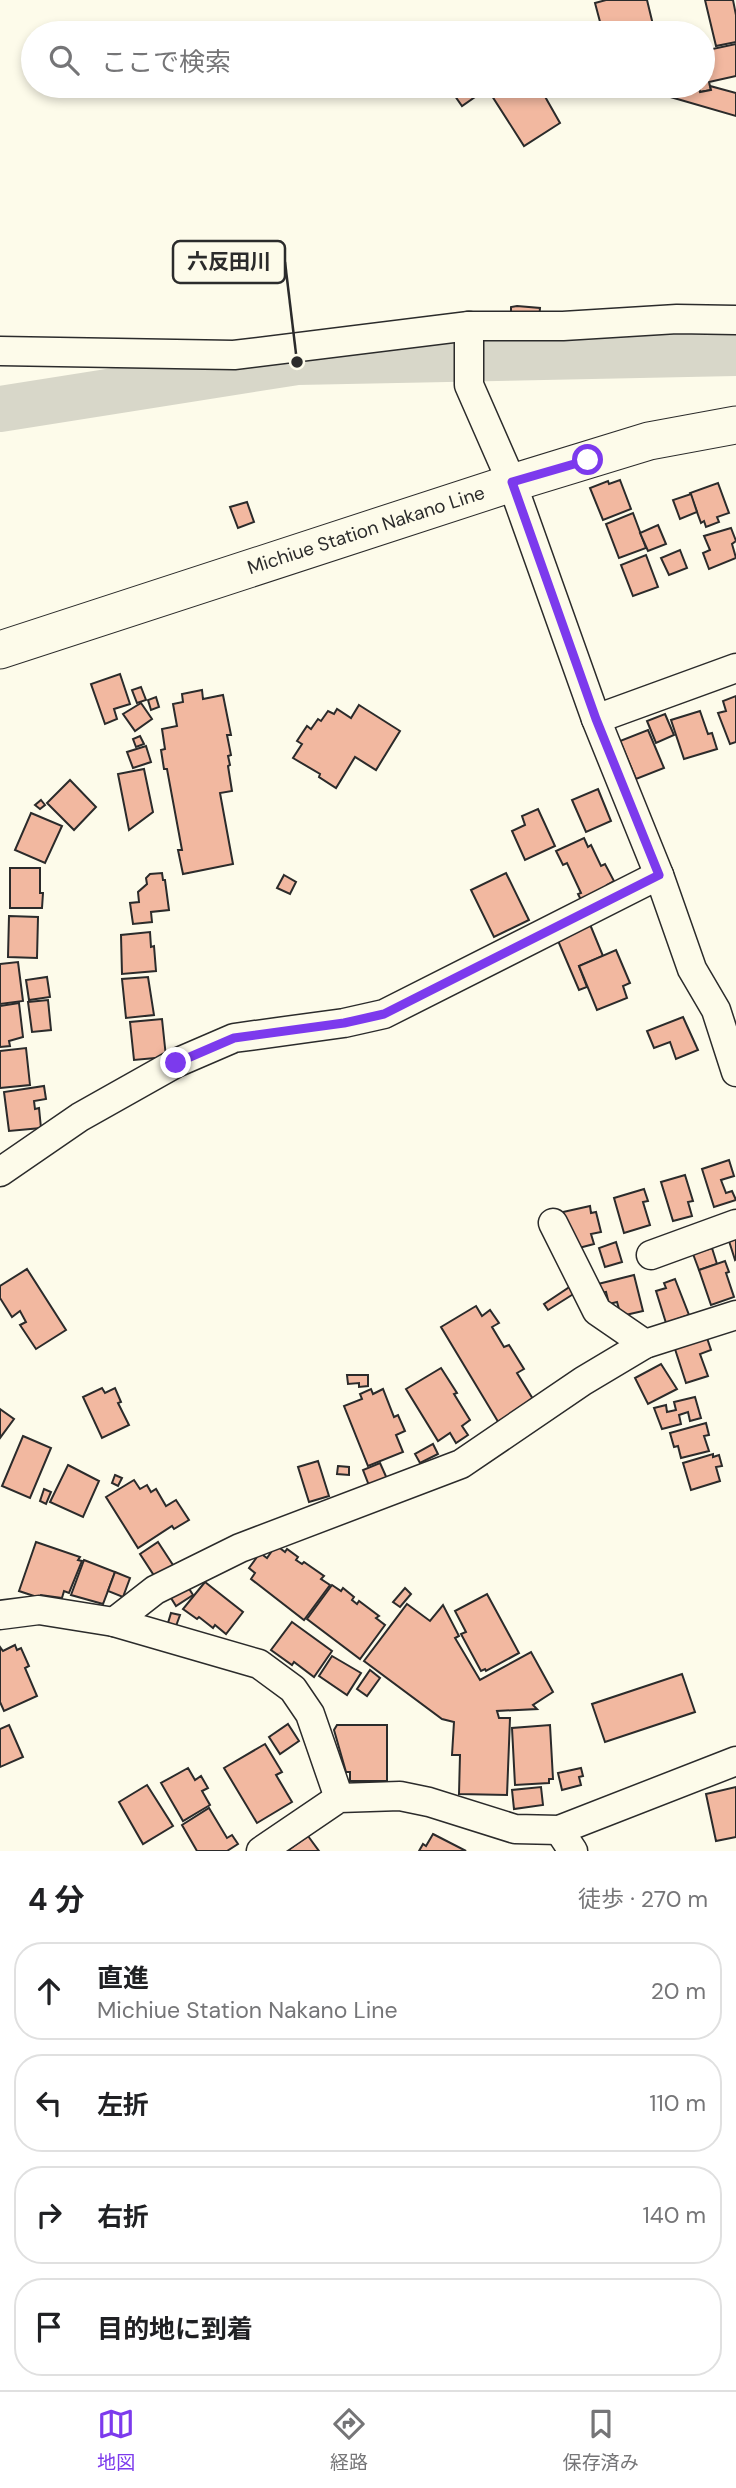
<!DOCTYPE html>
<html lang="ja">
<head>
<meta charset="utf-8">
<style>
	body { margin:0; font-family:"DM Sans","Noto Sans JP",sans-serif; background:#f6f6f6; color:#202124 }
	.stop { position:absolute; width:21px; height:21px; margin:-16px; border:5px solid #7c3aed; border-radius:50%; background:#fff }
	.stop.end { background:#7c3aed; border-color:#fff; box-shadow:0 2px 7px #0008 }
	.list { margin:0; padding:0; list-style:none }
	h2 { display:flex; justify-content:space-between; align-items:center; height:91px; margin:0; padding:0 28px; font-size:30px }
	h2 small { font-size:23px; font-weight:400; color:#757577 }
	.list li { display:grid; grid-template-columns:46px 1fr auto; gap:21px; align-items:center; box-sizing:border-box; height:98px; margin:0 14px 14px; padding:0 14px; border:2px solid #e0e0e0; border-radius:28px }
	.list b { display:block; font-size:26px; white-space:nowrap }
	.list p { margin:0; font-size:23px; white-space:nowrap; color:#757577 }
	.list em { font-size:23px; font-style:normal; color:#757577 }
	.icon { flex:none; width:38px; height:38px; fill:none; stroke:currentColor; stroke-width:2; stroke-linecap:round; stroke-linejoin:round }
	.map { position:relative; flex:none; width:736px; height:1851px; overflow:hidden }
	.search { position:absolute; background:#fff; box-shadow:0 4px 10px #0003; left:21px; right:21px; top:21px; height:77px; display:flex; align-items:center; gap:18px; box-sizing:border-box; padding:0 24px; border-radius:38px; color:#757577; font-size:26px }
	.sheet { height:539px; background:#fff }
	nav { display:flex; justify-content:space-around; align-items:center; box-sizing:border-box; height:98px; border-top:2px solid #e0e0e0; background:#fff; font-size:19px; color:#757577 }
	nav a { display:grid; justify-items:center; gap:4px }
	nav .on { color:#7c3aed }
	.map>svg:first-child { display:block }
	.lines { fill:none; stroke-linecap:round; stroke-linejoin:round }
	.river { stroke:#d8d7c9; stroke-width:46 }
	.building { fill:#f2b8a0; stroke:#2b2b2b; stroke-width:2 }
	.minor-casing { stroke:#2b2b2b; stroke-width:31 }
	.major-casing { stroke:#2b2b2b; stroke-width:39 }
	.minor { stroke:#fdfbea; stroke-width:28 }
	.major { stroke:#fdfbea; stroke-width:37 }
	.route { stroke:#7c3aed; stroke-width:9 }
	.labels { text-anchor:middle; dominant-baseline:central; stroke-width:5; stroke-linejoin:round; paint-order:stroke }
	.street-label { font-size:19px; fill:#2b2b2b; stroke:#fdfbea }
	.leader { fill:none; stroke:#2b2b2b; stroke-width:2.5 }
	.callout-dot { fill:#2b2b2b; stroke:#fdfbea; stroke-width:2.5 }
	.callout { fill:#fdfbea; stroke:#2b2b2b; stroke-width:2.5 }
	.callout-label { font-size:21px; text-anchor:middle; font-weight:bold; fill:#2b2b2b }
</style>
</head>
<body>
<div class="map">
<svg width="736" height="1851" viewBox="0 0 736 1851">
	<rect width="100%" height="100%" fill="#fdfbea"/>
	<g class="lines">
		<!-- river -->
		<path class="river" d="M0,409L297,362L736,353"/>
	</g>
	<!-- building -->
	<g class="building">
		<path d="M606,0H647L655,33H603L595,3Z"/>
		<path d="M705,0H733L736,15V42L716,46Z"/>
		<path d="M736,44V76L709,82L711,90L700,92L698,86H703V51Z"/>
		<path d="M448,86H482L485,90L462,106Z"/>
		<path d="M494,86H539L560,123L524,146L492,96L498,92Z"/>
		<path d="M670,86H698L700,92L711,90L710,86L736,93V116L667,96Z"/>
		<path d="M517,306L540,308L539,319L511,317V307Z"/>
		<path d="M620,480L631,509L603,520L590,488L608,481L609,484Z"/>
		<path d="M718,483L729,513L717,517L719,522L706,527L704,521L701,523L690,493Z"/>
		<path d="M691,494L697,512L680,519L673,500Z"/>
		<path d="M247,502L254,522L238,528L230,507Z"/>
		<path d="M633,513L646,548L619,558L606,524Z"/>
		<path d="M658,525L666,544L648,551L640,533Z"/>
		<path d="M731,528L736,541L732,544L736,558L709,569L703,553L710,550L704,536Z"/>
		<path d="M680,550L687,568L669,575L661,558Z"/>
		<path d="M646,555L658,587L633,596L621,565Z"/>
		<path d="M120,674L130,704L114,709L117,719L105,724L91,684Z"/>
		<path d="M141,687L146,700L137,703L132,690Z"/>
		<path d="M202,690L203,699L223,695L231,735H227L231,755L228,756L230,765L228,766L232,791L220,793L233,864L183,874L178,850H182L167,769H164L161,750L165,749L162,729L177,726L173,704L183,702L182,694Z"/>
		<path d="M736,696V742L730,744L718,713L726,711L723,701Z"/>
		<path d="M156,697L159,707L151,710L148,700Z"/>
		<path d="M141,703L152,719L135,731L123,714Z"/>
		<path d="M359,705L400,731L376,770L355,757L336,788L319,777L320,774L293,758L302,744L297,741L307,726L311,729L318,719L321,721L328,711L334,714L337,709L351,718Z"/>
		<path d="M700,711L708,734L712,733L717,749L684,759L671,720Z"/>
		<path d="M665,714L674,735L656,743L647,721Z"/>
		<path d="M648,730L664,768L636,779L620,741Z"/>
		<path d="M140,736L144,744L136,747L133,739Z"/>
		<path d="M146,746L151,762L133,768L127,752Z"/>
		<path d="M144,769L153,812L129,830L118,774Z"/>
		<path d="M70,780L96,807L74,830L47,803Z"/>
		<path d="M598,789L611,821L586,832L572,800Z"/>
		<path d="M41,800L45,805L40,809L35,805Z"/>
		<path d="M538,809L555,846L525,860L512,831L525,825L522,816Z"/>
		<path d="M31,813L62,826L45,863L15,850Z"/>
		<path d="M584,838L588,847L591,845L601,866L605,864L614,881L607,885L608,887L581,900L578,894L581,893L567,863L563,865L556,851Z"/>
		<path d="M10,868H40V893H43L42,908H10Z"/>
		<path d="M162,873L163,880H165L169,910L151,912L152,922L133,924L130,903L139,902L138,892L147,884L146,878L150,874Z"/>
		<path d="M506,873L529,920L494,937L471,890Z"/>
		<path d="M284,875L296,882L290,894L277,888Z"/>
		<path d="M9,916L38,917L37,958L8,957Z"/>
		<path d="M589,922L603,956L579,966L587,987L579,990L556,936Z"/>
		<path d="M150,932L151,947L154,946L156,971L122,974L121,935Z"/>
		<path d="M616,950L630,983L623,986L627,998L597,1010L579,966Z"/>
		<path d="M18,962L23,1001L0,1004V964Z"/>
		<path d="M47,977L50,997L29,1000L26,980Z"/>
		<path d="M148,977L154,1015L126,1018L122,979Z"/>
		<path d="M48,1000L51,1030L32,1032L28,1002Z"/>
		<path d="M19,1003L23,1037L9,1041L10,1046L0,1047V1006Z"/>
		<path d="M683,1017L698,1050L676,1059L670,1042L654,1048L647,1031Z"/>
		<path d="M162,1019L166,1057L134,1060L130,1022Z"/>
		<path d="M26,1048L30,1085L0,1088V1051Z"/>
		<path d="M44,1086L46,1099L34,1101L35,1109L39,1108L41,1128L9,1131L4,1092Z"/>
		<path d="M729,1160L734,1176L721,1180L726,1193L732,1191L736,1200L714,1207L702,1169Z"/>
		<path d="M685,1175L693,1201L688,1202L692,1216L673,1221L661,1182Z"/>
		<path d="M644,1189L648,1201L643,1202L650,1225L624,1233L614,1198Z"/>
		<path d="M590,1206L591,1213L596,1212L601,1232L591,1234L594,1244L575,1249L569,1237L563,1212Z"/>
		<path d="M736,1239V1259L735,1260L729,1241Z"/>
		<path d="M616,1242L622,1262L605,1267L599,1248Z"/>
		<path d="M712,1248L717,1264L699,1270L693,1254Z"/>
		<path d="M725,1261L729,1272L726,1273L734,1297L711,1305L699,1270Z"/>
		<path d="M27,1269L66,1330L36,1349L20,1325L26,1322L20,1311L12,1317L0,1298V1286Z"/>
		<path d="M634,1275L643,1311L621,1316L617,1302L609,1304L606,1292L601,1293L598,1284Z"/>
		<path d="M675,1279L689,1315L666,1323L656,1291L666,1288L664,1283Z"/>
		<path d="M571,1286L575,1293L548,1310L544,1304Z"/>
		<path d="M476,1306L482,1316L490,1310L499,1323L492,1327L504,1347L509,1345L524,1369L517,1373L536,1404L500,1425L441,1327Z"/>
		<path d="M706,1335L711,1350L700,1354L708,1376L686,1383L674,1346Z"/>
		<path d="M661,1364L677,1389L648,1404L635,1378Z"/>
		<path d="M441,1368L457,1393L454,1394L470,1420L462,1426L468,1435L456,1443L450,1433L438,1441L406,1389Z"/>
		<path d="M347,1375H368V1386L359,1387V1383L348,1384Z"/>
		<path d="M102,1388L105,1393L115,1388L121,1402L118,1403L129,1425L102,1438L83,1397Z"/>
		<path d="M371,1389L373,1394L383,1389L394,1417L398,1415L405,1431L396,1435L403,1452L368,1466L344,1406L362,1399L360,1394Z"/>
		<path d="M695,1397L701,1418L690,1421L688,1412L679,1415L681,1424L662,1429L654,1408L666,1405L667,1412L676,1410L674,1402Z"/>
		<path d="M0,1409L14,1419L0,1438Z"/>
		<path d="M706,1423L709,1435L704,1436L709,1451L681,1458L678,1446L674,1447L670,1433Z"/>
		<path d="M23,1436L51,1448L30,1498L2,1486Z"/>
		<path d="M433,1444L438,1454L420,1463L415,1454Z"/>
		<path d="M713,1454V1457L719,1455L722,1466L716,1467L720,1481L691,1490L683,1463Z"/>
		<path d="M318,1461L329,1496L309,1502L298,1467Z"/>
		<path d="M380,1463L388,1481L370,1488L363,1470Z"/>
		<path d="M68,1465L99,1481L83,1517L50,1502Z"/>
		<path d="M338,1466L349,1467V1475L337,1474Z"/>
		<path d="M115,1475L122,1478L118,1486L112,1483Z"/>
		<path d="M134,1480L140,1489L147,1485L151,1492L156,1489L166,1506L176,1500L189,1520L174,1529L172,1526L138,1548L106,1497Z"/>
		<path d="M44,1489L51,1492L46,1504L40,1501Z"/>
		<path d="M36,1542L80,1557L78,1560L82,1561L69,1593L64,1591L62,1598L41,1595L40,1598L19,1591Z"/>
		<path d="M158,1542L173,1565L155,1577L140,1554Z"/>
		<path d="M276,1545L285,1552L287,1549L298,1557L296,1560L302,1564L304,1562L324,1576L321,1579L330,1585L304,1620L251,1579L255,1573L249,1568L260,1553L267,1558Z"/>
		<path d="M84,1560L115,1572L103,1604L71,1595Z"/>
		<path d="M115,1572L130,1578L123,1597L108,1591Z"/>
		<path d="M205,1582L243,1612L226,1634L215,1625L213,1628L199,1617L197,1619L183,1609Z"/>
		<path d="M332,1585L341,1591L343,1588L354,1597L352,1600L357,1604L359,1601L379,1616L376,1618L385,1625L360,1659L307,1619Z"/>
		<path d="M188,1587L193,1595L176,1606L171,1598Z"/>
		<path d="M405,1588L411,1594L400,1607L393,1602Z"/>
		<path d="M487,1594L519,1653L486,1671L485,1669L481,1671L461,1634L466,1632L455,1611Z"/>
		<path d="M407,1604L430,1621L443,1605L459,1636L455,1638L480,1680L531,1652L553,1692L533,1705L537,1709L497,1711L499,1718H510L507,1795L459,1794L460,1755H452L454,1722L442,1719L364,1661Z"/>
		<path d="M171,1613L180,1615L176,1626L168,1623Z"/>
		<path d="M292,1622L332,1651L314,1677L294,1662L292,1665L271,1650Z"/>
		<path d="M15,1645L17,1650L21,1648L29,1666L25,1668L37,1696L4,1711L0,1702V1647L3,1651Z"/>
		<path d="M332,1656L361,1673L347,1695L319,1676Z"/>
		<path d="M370,1670L380,1678L367,1696L357,1689Z"/>
		<path d="M682,1674L695,1712L605,1742L592,1704Z"/>
		<path d="M288,1724L299,1741L280,1754L269,1737Z"/>
		<path d="M9,1725L23,1757L0,1767V1729Z"/>
		<path d="M337,1725H387V1781H350V1772H346L334,1730Z"/>
		<path d="M550,1725L553,1779H549V1783L515,1785L512,1728Z"/>
		<path d="M265,1744L282,1772L276,1775L292,1802L257,1823L224,1768Z"/>
		<path d="M188,1768L195,1780L201,1776L208,1788L202,1791L210,1805L183,1821L161,1783Z"/>
		<path d="M581,1768L583,1776L579,1777L581,1785L562,1790L558,1773Z"/>
		<path d="M147,1785L173,1826L143,1844L119,1802Z"/>
		<path d="M541,1787L543,1805L514,1809L512,1790Z"/>
		<path d="M736,1787V1837L716,1841L706,1794Z"/>
		<path d="M209,1808L227,1838L232,1835L238,1844L227,1851H197L182,1825Z"/>
		<path d="M433,1834L466,1851H419L423,1844L426,1846Z"/>
		<path d="M308,1836L319,1851H287Z"/>
	</g>
	<g class="lines">
		<defs>
			<g id="minor">
				<path d="M469,326V385L512,483L596,719L659,875L692,969L716,1010L736,1072"/>
				<path d="M0,351L234,355L469,326H563L677,319L736,320"/>
				<path d="M596,719L736,668"/>
				<path d="M0,1172L80,1117L176,1063L234,1038L344,1023L384,1014L659,875"/>
				<path d="M553,1223L597,1311L645,1344"/>
				<path d="M651,1255L736,1224"/>
				<path d="M0,1615L39,1610L114,1622L259,1664L293,1689L310,1714L339,1798"/>
				<path d="M114,1622L155,1590L240,1548L461,1464L583,1381L645,1344L736,1315"/>
				<path d="M559,1830L573,1851"/>
				<path d="M261,1851L339,1798L400,1796L429,1802L515,1829L559,1830L736,1761"/>
			</g>
			<path id="major" d="M0,650L512,483L649,441L736,425"/>
		</defs>
		<!-- minor casing -->
		<use href="#minor" class="minor-casing"/>
		<!-- major casing -->
		<use href="#major" class="major-casing"/>
		<!-- minor -->
		<use href="#minor" class="minor"/>
		<!-- major -->
		<use href="#major" class="major"/>
	</g>
	<g class="lines">
		<!-- route -->
		<path class="route" d="M176,1063L234,1038L344,1023L384,1014L659,875L596,719L512,482L588,460"/>
	</g>
	<g class="labels">
		<!-- street labels -->
		<g class="street-label">
			<text transform="translate(366 530) rotate(-18)">Michiue Station Nakano Line</text>
		</g>
	</g>
	<!-- callouts -->
	<path class="leader" d="M297 362L285 262"/>
	<circle class="callout-dot" cx="297" cy="362" r="7"/>
	<rect class="callout" x="173" y="241" width="112" height="42" rx="7"/>
	<g class="callout-label">
		<text x="229" y="269">六反田川</text>
	</g>
</svg>
<div class="stop" style="left:588px;top:460px"></div>
<div class="stop end" style="left:176px;top:1063px"></div>
<div class="search"><svg class="icon" aria-label="search" viewBox="0 0 24 24"><circle cx="10" cy="10" r="6"/><path d="M15 15l6 6"/></svg>ここで検索</div>
</div>
<section class="sheet">
<h2>4 分<small>徒歩 · 270 m</small></h2>
<ul class="list">
<li><svg class="icon" aria-label="ahead" viewBox="0 0 24 24"><path d="M12 20V5M6 11l6-6 6 6"/></svg><div><b>直進</b><p>Michiue Station Nakano Line</p></div><em>20 m</em></li>
<li><svg class="icon" aria-label="left" viewBox="0 0 24 24"><path d="M17 20v-9H6M10 6l-5 5 5 5"/></svg><div><b>左折</b></div><em>110 m</em></li>
<li><svg class="icon" aria-label="right" viewBox="0 0 24 24"><path d="M7 20v-9h11M14 6l5 5-5 5"/></svg><div><b>右折</b></div><em>140 m</em></li>
<li><svg class="icon" aria-label="arrive" viewBox="0 0 24 24"><path d="M6 21V4h12l-3 4 3 4H6"/></svg><div><b>目的地に到着</b></div></li>
</ul>
</section>
<nav>
<a class="on"><svg class="icon" aria-label="map" viewBox="0 0 24 24"><path d="M3 6l6-2 6 2 6-2v14l-6 2-6-2-6 2zM9 4v14M15 6v14"/></svg>地図</a>
<a><svg class="icon" aria-label="directions" viewBox="0 0 24 24"><path d="M12 3l9 9-9 9-9-9zM9 14v-3h6M13 9l2 2-2 2"/></svg>経路</a>
<a><svg class="icon" aria-label="saved" viewBox="0 0 24 24"><path d="M7 4h10v16l-5-4-5 4z"/></svg>保存済み</a>
</nav>
</body>
</html>
